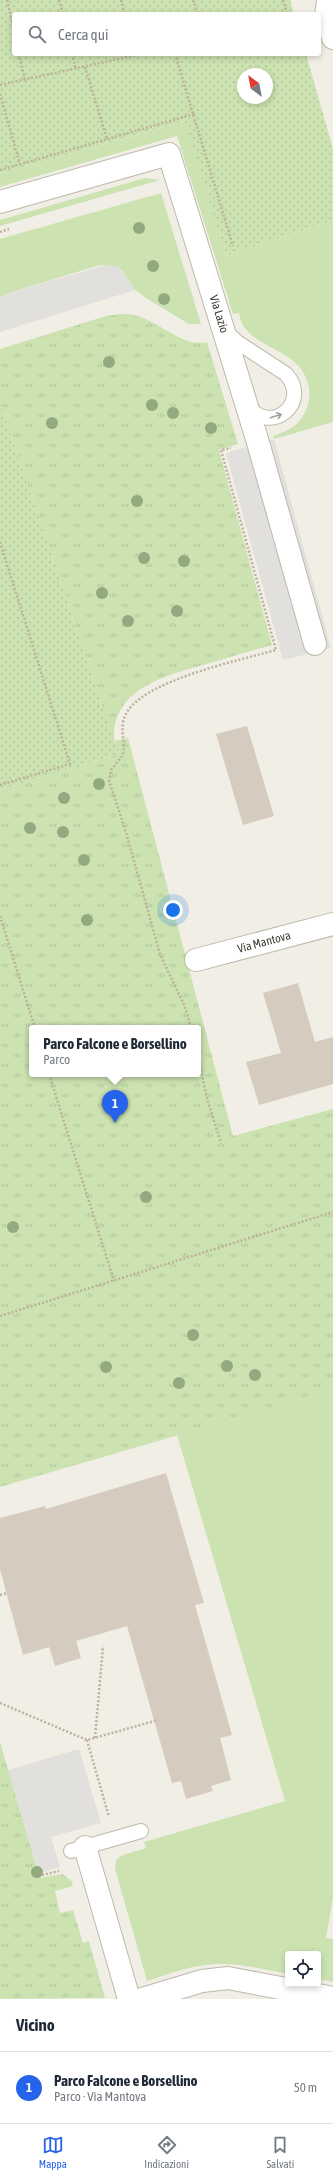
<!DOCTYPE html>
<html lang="it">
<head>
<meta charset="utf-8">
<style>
	body { margin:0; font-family:"Asap Condensed",sans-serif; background:#f2f2f3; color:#1f2937 }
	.controls { position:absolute; right:12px; bottom:12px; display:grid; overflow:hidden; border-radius:4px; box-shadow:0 2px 6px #0003 }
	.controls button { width:36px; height:36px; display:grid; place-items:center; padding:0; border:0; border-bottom:1px solid #e0e1e3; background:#fff; color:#1f2937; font:20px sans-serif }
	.compass { position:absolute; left:237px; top:68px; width:36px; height:36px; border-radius:50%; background:#fff; box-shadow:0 2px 6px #0003; rotate:328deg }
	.you { position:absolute; left:173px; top:910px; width:14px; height:14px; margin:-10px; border:3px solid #fff; border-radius:50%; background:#1a73e8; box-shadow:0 0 0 6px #1a73e833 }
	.badge { display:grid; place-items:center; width:26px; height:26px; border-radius:50%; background:#2563eb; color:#fff; font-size:13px; font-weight:700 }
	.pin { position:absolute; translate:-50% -33px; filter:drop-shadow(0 1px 2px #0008) }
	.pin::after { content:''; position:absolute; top:21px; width:14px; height:12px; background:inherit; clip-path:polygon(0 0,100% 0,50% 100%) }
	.popup { position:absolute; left:29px; top:1025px; width:172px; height:52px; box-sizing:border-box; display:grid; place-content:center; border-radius:4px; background:#fff; filter:drop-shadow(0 1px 3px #0005); font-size:13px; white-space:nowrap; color:#747a83 }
	.popup b { font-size:15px; color:#1f2937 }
	.popup::after { content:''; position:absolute; left:50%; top:100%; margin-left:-8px; border:8px solid transparent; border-top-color:#fff }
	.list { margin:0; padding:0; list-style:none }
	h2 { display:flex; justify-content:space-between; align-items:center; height:52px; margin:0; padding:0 16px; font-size:17px }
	h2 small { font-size:13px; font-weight:400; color:#747a83 }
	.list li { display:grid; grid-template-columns:26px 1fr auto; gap:12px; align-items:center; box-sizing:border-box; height:72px; padding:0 16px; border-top:1px solid #e0e1e3 }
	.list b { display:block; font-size:15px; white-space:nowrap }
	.list p { margin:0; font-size:13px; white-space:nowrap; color:#747a83 }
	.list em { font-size:13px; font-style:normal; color:#747a83 }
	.icon { flex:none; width:22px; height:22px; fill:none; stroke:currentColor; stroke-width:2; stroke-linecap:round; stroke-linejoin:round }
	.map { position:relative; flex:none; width:333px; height:1999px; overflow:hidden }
	.search { position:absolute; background:#fff; box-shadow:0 2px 6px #0003; left:12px; right:12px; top:12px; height:44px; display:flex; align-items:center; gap:10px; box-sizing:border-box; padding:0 14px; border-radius:4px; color:#747a83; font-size:15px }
	.sheet { height:124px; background:#fff }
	nav { display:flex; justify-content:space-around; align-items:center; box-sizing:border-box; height:56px; border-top:1px solid #e0e1e3; background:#fff; font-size:11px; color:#747a83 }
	nav a { display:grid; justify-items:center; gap:2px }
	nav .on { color:#2563eb }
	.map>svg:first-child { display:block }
	.grass { fill:#cce3b1 }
	.park { fill:url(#park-tufts); fill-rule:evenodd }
	.garden { fill:url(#garden-dots); fill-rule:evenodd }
	.parking { fill:#e2e0dd }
	.building { fill:#d5ccbf }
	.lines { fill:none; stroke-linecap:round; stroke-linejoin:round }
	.lane-casing { stroke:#bfb8ac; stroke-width:16 }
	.street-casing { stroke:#bfb8ac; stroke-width:24 }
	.path { stroke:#bdb19b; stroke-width:2.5; stroke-dasharray:2 2; stroke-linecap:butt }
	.lane { stroke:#fff; stroke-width:14 }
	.street { stroke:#fff; stroke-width:22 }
	.tree { fill:#93a980 }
	.oneway { stroke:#a19e9a }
	.labels { text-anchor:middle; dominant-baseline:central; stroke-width:3; stroke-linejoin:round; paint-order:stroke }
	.street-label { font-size:12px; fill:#433e35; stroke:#fff }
</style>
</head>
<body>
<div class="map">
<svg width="333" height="1999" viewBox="0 0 333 1999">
	<defs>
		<pattern id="park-tufts" width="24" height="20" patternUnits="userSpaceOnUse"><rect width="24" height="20" fill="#cce3b1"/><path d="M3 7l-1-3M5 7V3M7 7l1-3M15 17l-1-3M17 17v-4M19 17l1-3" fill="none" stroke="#b0c499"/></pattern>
		<pattern id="garden-dots" width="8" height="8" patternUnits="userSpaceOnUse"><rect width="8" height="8" fill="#cce3b1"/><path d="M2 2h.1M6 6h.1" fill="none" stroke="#b0c499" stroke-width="1.8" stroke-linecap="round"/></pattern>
	</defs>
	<rect width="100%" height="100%" fill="#f1eee5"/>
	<!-- grass -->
	<g class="grass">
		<path d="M186,121L226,255L333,220V422L274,439L273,436C289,431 301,424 307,408C310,400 310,391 308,383C298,350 262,351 244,327C241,323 240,317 239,313L233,314L177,136L0,187V174Z"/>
		<path d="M145,178L160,180L0,226V220Z"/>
		<path d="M161,193L201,324H189L149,300L135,290L122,270L106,265H100L18,290L0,297V239Z"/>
		<path d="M333,1390V1898L326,1938L333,1939V1982L318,1979V1954H288V1974C261,1969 233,1961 206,1965C186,1967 166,1975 147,1981L115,1869L116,1860L123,1855L146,1848L144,1842L285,1801L177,1435Z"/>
	</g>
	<!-- park -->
	<g class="park">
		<path d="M121,314C154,312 179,349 207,342L238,444L219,450L272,645C251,651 229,657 207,664C167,675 111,688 114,741L128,738L233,1136L333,1109V1390L0,1487V790L119,754L0,403V349L106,316ZM32,1028H198V1074H32Z"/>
		<path d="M0,1742L40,1878L62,1874L71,1880L73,1886L55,1891L60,1913L73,1910L83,1943L89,1941L105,1998L0,1999Z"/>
	</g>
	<!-- garden -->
	<g class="garden">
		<path d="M0,0H290L294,14H14V54H306L333,149V220L226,255L185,121L0,174ZM243,74H267V98H243Z"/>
		<path d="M0,403L119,754L0,790Z"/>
	</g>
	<!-- parking -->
	<g class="parking">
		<path d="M106,265L119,267L135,290L0,332V297L18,290Z"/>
		<path d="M274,439L331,648L283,660L226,453Z"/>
		<path d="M79,1749L101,1823L51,1837L60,1867L39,1873L8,1770Z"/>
	</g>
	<!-- building -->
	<g class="building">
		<path d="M247,726L274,816L243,825L216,734Z"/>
		<path d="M298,983L315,1042L333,1037V1084L259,1105L246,1062L281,1053L263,993Z"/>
		<path d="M166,1473L204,1603L195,1605L232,1735L220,1738L231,1780L211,1786L213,1791L186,1799L181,1781L172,1783L127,1626L76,1641L81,1658L55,1666L49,1647L23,1655L0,1569V1518L45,1506L46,1509Z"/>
	</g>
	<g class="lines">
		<defs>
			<g id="lane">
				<path d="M225,331L237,342L286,374C312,403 270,436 248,406"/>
				<path d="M71,1851L141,1831"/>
			</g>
			<g id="street">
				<path d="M328,0L326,16L333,38"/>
				<path d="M0,202L169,154L257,439L315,644"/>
				<path d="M196,960L333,924"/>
				<path d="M85,1847L129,1999"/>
				<path d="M142,1999L202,1981L228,1978L333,1998"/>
			</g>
		</defs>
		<!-- lane casing -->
		<use href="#lane" class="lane-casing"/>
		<!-- street casing -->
		<use href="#street" class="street-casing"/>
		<!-- path -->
		<g class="path">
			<path d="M7,0L14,30"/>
			<path d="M59,0L63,14"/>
			<path d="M121,0L125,14"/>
			<path d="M193,0L198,14"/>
			<path d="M283,0L287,14"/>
			<path d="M19,54L25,80"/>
			<path d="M72,54L76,69"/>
			<path d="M175,54L233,246"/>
			<path d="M85,67L107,139"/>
			<path d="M0,85L141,54"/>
			<path d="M0,94L20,164"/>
			<path d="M0,170L194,114"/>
			<path d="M0,232L9,229"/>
			<path d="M0,542L70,764L0,785"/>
			<path d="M0,916L35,1028"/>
			<path d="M191,1028L185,1007L160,954L125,829L109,781L111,770L123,755C126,742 119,729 125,716C139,681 241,660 276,650L221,450L231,448"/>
			<path d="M198,1058L208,1102L221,1143"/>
			<path d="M49,1074L114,1281"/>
			<path d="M0,1316L333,1212"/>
			<path d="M0,1595L8,1593"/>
			<path d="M0,1703L87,1740L158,1720"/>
			<path d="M95,1738L103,1646"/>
			<path d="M87,1740L109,1817"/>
			<path d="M42,1875L59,1871"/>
		</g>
		<!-- lane -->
		<use href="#lane" class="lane"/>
		<!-- street -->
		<use href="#street" class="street"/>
	</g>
	<!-- trees -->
	<g class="tree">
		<circle cx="139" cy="228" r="6"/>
		<circle cx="153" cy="266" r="6"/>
		<circle cx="164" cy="299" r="6"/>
		<circle cx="109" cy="362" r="6"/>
		<circle cx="152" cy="405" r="6"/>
		<circle cx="173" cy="413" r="6"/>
		<circle cx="52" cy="423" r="6"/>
		<circle cx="211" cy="428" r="6"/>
		<circle cx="137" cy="501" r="6"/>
		<circle cx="144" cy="558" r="6"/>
		<circle cx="184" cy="561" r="6"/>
		<circle cx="102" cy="593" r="6"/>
		<circle cx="177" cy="611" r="6"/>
		<circle cx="128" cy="621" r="6"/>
		<circle cx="99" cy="784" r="6"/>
		<circle cx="64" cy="798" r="6"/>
		<circle cx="30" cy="828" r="6"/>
		<circle cx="63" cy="832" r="6"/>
		<circle cx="84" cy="860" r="6"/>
		<circle cx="87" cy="920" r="6"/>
		<circle cx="146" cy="1197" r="6"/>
		<circle cx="13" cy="1227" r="6"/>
		<circle cx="193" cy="1335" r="6"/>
		<circle cx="227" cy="1366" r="6"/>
		<circle cx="106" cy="1367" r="6"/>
		<circle cx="255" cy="1375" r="6"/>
		<circle cx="179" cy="1383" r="6"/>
		<circle cx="37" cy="1872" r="6"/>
	</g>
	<!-- one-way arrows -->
	<defs><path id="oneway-shaft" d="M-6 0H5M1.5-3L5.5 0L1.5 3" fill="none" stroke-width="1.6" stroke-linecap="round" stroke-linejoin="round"/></defs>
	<use class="oneway" href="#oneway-shaft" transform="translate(276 416) rotate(-17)"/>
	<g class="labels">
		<!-- street labels -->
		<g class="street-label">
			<text transform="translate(219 314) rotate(73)">Via Lazio</text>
			<text transform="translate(264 942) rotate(-15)">Via Mantova</text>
		</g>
	</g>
</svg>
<div class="controls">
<button><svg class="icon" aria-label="locate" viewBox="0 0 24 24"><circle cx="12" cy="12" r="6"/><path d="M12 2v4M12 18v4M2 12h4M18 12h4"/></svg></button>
</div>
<svg class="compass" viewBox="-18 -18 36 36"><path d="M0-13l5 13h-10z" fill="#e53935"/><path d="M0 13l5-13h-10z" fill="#747a83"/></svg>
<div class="you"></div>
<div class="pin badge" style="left:115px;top:1123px">1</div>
<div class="popup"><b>Parco Falcone e Borsellino</b>Parco</div>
<div class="search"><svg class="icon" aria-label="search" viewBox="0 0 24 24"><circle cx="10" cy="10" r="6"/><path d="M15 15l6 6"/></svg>Cerca qui</div>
</div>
<section class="sheet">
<h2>Vicino<small></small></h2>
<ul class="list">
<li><span class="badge">1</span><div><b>Parco Falcone e Borsellino</b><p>Parco · Via Mantova</p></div><em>50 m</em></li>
</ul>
</section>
<nav>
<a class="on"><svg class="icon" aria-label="map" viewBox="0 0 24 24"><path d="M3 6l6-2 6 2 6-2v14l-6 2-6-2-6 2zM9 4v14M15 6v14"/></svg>Mappa</a>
<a><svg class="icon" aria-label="directions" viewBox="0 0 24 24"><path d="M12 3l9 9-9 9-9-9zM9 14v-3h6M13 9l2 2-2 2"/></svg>Indicazioni</a>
<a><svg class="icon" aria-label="saved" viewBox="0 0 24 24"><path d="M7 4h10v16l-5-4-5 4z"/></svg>Salvati</a>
</nav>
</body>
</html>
